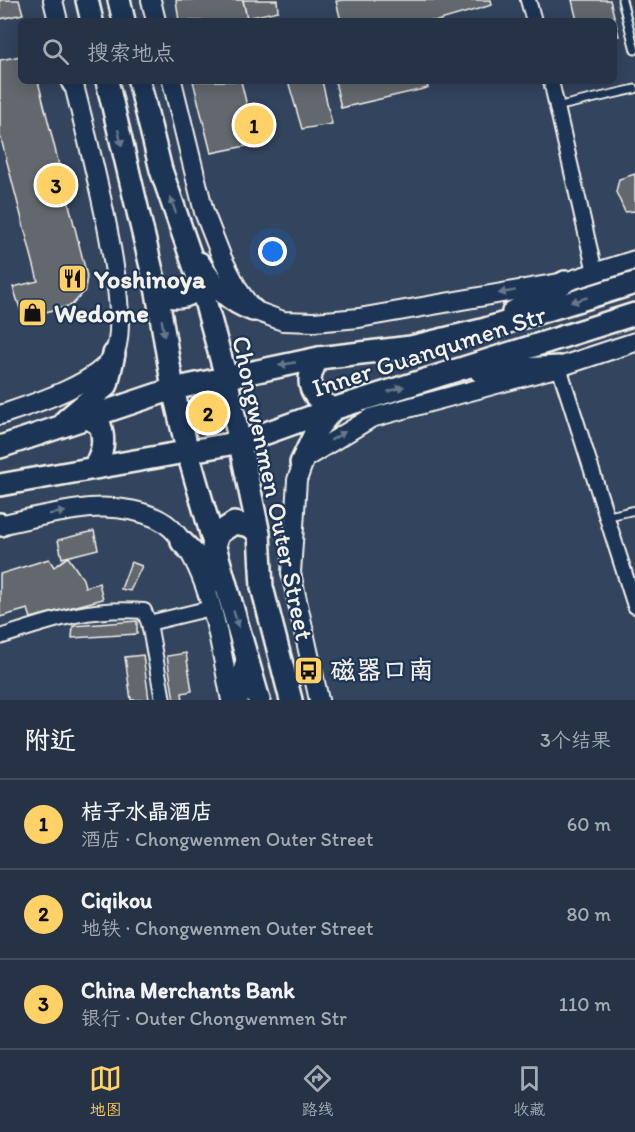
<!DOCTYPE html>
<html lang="zh">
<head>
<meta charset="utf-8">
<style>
	body { margin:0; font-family:Itim,"LXGW WenKai TC",sans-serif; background:#2e3b4d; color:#f1f3f6 }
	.you { position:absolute; left:273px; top:252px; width:21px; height:21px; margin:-15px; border:4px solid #fff; border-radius:50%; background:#1a73e8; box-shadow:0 0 0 9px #1a73e833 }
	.badge { display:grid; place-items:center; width:39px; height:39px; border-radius:50%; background:#ffd166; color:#111; font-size:20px; font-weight:700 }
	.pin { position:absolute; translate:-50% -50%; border:3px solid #fff; box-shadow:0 2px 6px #0006 }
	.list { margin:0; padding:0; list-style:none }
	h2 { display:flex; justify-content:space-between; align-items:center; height:78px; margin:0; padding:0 24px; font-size:26px }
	h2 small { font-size:20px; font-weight:400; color:#a4aab3 }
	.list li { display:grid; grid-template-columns:39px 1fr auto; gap:18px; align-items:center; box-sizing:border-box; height:90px; padding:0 24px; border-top:2px solid #424e5f }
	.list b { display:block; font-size:22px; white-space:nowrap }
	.list p { margin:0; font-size:20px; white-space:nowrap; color:#a4aab3 }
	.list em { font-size:20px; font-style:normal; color:#a4aab3 }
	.icon { flex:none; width:33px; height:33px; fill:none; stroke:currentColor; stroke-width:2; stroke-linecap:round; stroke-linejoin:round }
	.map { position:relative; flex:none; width:635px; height:700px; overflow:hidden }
	.search { position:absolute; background:#263346; box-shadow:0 3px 15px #0003; left:18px; right:18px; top:18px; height:66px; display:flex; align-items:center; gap:15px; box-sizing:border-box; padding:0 21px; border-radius:9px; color:#a4aab3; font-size:22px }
	.sheet { height:348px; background:#263346 }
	nav { display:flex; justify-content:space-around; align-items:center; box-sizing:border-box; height:84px; border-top:2px solid #424e5f; background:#263346; font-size:16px; color:#a4aab3 }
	nav a { display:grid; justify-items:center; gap:3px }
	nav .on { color:#ffd166 }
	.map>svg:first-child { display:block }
	.building { fill:#64686e; stroke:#f4f1e8; stroke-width:1.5 }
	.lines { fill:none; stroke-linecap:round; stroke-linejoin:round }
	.lane-casing { stroke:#f4f1e8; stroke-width:11 }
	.street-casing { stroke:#f4f1e8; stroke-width:18 }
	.secondary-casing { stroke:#f4f1e8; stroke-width:22 }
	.primary-casing { stroke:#f4f1e8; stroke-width:26 }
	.lane { stroke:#1d3557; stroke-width:7 }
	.street { stroke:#1d3557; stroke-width:14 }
	.secondary { stroke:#1d3557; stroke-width:18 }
	.primary { stroke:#1d3557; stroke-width:21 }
	.oneway { fill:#68778a }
	.labels { text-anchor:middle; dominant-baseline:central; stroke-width:4.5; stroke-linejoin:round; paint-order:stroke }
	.poi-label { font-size:26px; font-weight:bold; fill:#f4f1e8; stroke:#1d3557; text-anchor:start }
	.street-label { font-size:26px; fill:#f4f1e8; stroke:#1d3557 }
</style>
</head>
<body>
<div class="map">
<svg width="635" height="700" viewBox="0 0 635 700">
	<rect width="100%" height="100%" fill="#32445e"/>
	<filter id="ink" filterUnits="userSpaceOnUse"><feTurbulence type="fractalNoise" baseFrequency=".0167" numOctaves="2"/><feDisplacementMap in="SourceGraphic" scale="12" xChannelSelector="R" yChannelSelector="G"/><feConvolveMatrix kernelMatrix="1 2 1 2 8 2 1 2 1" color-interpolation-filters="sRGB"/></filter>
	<g filter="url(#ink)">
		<!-- building -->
		<g class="building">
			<path d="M0,0H19L23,14L0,19Z"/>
			<path d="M176,0H243L247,18L236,21H179Z"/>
			<path d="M243,0H277L278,11L247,18Z"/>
			<path d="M343,0H491L492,5L437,21H341L336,1Z"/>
			<path d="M572,0H610L619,36L614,37V21H577Z"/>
			<path d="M21,56V81H38L87,276L85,291L72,305L23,318L13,287L38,281L0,135V60Z"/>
			<path d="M193,81H241L256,144L211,153Z"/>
			<path d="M288,81H322L332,124L302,129Z"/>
			<path d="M335,81H426L428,88L341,108Z"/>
			<path d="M635,174V211L625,212L616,192L619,179Z"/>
			<path d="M94,531L98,549L62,558L58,540Z"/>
			<path d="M68,557L83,579L85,587L99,583L103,599L31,618L28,609L0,617V574L49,559L54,567Z"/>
			<path d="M131,562L142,566L130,591L121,589Z"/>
			<path d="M137,621V634L72,638L73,626Z"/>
			<path d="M186,653L192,691L182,693L183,700H174L167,656Z"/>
			<path d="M143,655L149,700H131L125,657Z"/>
		</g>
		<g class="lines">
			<defs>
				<g id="lane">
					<path d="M622,0L635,50"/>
					<path d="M556,107L635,89"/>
					<path d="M605,517L635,510"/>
				</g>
				<g id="street">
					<path d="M528,0L534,21"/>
					<path d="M551,81L595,272"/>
					<path d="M559,367L635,606"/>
					<path d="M0,637C53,620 87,607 144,611L149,623"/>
					<path d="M163,700L149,623L211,608"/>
				</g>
				<g id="secondary">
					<path d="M53,0L58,21"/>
					<path d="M151,0L156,21"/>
					<path d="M172,81L204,212L222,258L239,291L253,310L283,321L314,322L359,318L565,282L635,260"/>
					<path d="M0,415C30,405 99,384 114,354C135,312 85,131 73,81"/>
					<path d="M0,525C29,518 60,511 90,508C115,506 153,510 172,529C212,570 220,647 231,700"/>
					<path d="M319,700L291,573L297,480L305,458L371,418L559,367L635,342"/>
				</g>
				<g id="primary">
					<path d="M87,0L92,21"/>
					<path d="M119,0L124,21"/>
					<path d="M107,81L157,292L173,389L188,453L259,700"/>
					<path d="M139,81L161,170L201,286L226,377L259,534L262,587L291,700"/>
					<path d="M73,83L74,81"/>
					<path d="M199,263C211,284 230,302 253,310"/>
					<path d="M157,292C174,300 187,299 201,286"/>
					<path d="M513,312L565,282"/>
					<path d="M480,371L559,367"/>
					<path d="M87,417L100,425C105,441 103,451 95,466"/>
					<path d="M66,420L107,385L114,354"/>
					<path d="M0,447L173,389L319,358L411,347L482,330L635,283"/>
					<path d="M301,463L317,429L333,409C309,397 303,380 319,358"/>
					<path d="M0,485L241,442L333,409L635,314"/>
					<path d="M0,524L1,525"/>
					<path d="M182,542L224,584"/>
					<path d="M213,547L219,533L234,523L250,526L259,534"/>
					<path d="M237,700L247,660"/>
				</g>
			</defs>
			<!-- lane casing -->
			<use href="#lane" class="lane-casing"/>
			<!-- street casing -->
			<use href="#street" class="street-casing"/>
			<!-- secondary casing -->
			<use href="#secondary" class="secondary-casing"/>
			<!-- primary casing -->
			<use href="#primary" class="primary-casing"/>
			<!-- lane -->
			<use href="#lane" class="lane"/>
			<!-- street -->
			<use href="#street" class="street"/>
			<!-- secondary -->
			<use href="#secondary" class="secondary"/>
			<!-- primary -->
			<use href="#primary" class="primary"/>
		</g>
		<!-- one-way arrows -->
		<defs><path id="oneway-solid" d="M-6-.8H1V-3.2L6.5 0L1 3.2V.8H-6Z" transform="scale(1.5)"/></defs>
		<g class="oneway">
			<use href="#oneway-solid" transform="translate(120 138) rotate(77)"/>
			<use href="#oneway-solid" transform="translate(173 205) rotate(-109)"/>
			<use href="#oneway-solid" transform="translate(507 292) rotate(170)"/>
			<use href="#oneway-solid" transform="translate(579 300) rotate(163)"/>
			<use href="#oneway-solid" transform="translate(163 328) rotate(81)"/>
			<use href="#oneway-solid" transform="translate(287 364) rotate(169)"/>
			<use href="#oneway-solid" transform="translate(396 389) rotate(-18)"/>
			<use href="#oneway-solid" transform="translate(338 436) rotate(-31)"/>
			<use href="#oneway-solid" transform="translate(57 513) rotate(-9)"/>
			<use href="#oneway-solid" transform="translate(236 619) rotate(73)"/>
		</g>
	</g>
	<!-- icons -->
	<defs>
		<symbol id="restaurant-square" viewBox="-11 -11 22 22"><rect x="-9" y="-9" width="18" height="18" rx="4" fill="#ffd166" stroke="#1d3557"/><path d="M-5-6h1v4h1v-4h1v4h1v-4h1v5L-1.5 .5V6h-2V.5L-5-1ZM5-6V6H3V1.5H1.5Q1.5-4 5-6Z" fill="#111"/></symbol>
		<symbol id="shop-square" viewBox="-11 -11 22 22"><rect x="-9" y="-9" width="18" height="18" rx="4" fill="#ffd166" stroke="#1d3557"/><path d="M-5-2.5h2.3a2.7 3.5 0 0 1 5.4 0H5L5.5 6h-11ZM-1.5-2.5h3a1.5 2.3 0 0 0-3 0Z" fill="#111"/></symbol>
		<symbol id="bus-square" viewBox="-11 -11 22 22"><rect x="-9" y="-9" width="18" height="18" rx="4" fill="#ffd166" stroke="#1d3557"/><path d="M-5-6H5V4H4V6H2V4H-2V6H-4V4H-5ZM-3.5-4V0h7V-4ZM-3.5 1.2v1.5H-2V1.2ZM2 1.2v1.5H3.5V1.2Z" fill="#111"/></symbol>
	</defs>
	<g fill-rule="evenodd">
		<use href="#restaurant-square" x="56" y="262" width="33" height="33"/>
		<use href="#shop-square" x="16" y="296" width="33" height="33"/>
		<use href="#bus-square" x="292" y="654" width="33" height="33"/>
	</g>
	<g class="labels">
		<!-- poi labels -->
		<g class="poi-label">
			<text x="94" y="279">Yoshinoya</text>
			<text x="54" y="313">Wedome</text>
			<text x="330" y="670">磁器口南</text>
		</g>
		<!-- street labels -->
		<g class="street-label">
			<text transform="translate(429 351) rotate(-18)">Inner Guanqumen Str</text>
			<text transform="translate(273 488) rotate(78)">Chongwenmen Outer Street</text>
		</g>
	</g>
</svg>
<div class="you"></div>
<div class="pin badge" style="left:254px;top:125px">1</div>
<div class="pin badge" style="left:208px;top:413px">2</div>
<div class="pin badge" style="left:56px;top:185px">3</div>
<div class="search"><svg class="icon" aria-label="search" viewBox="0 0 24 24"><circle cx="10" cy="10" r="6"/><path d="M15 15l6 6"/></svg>搜索地点</div>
</div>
<section class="sheet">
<h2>附近<small>3个结果</small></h2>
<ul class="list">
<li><span class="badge">1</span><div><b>桔子水晶酒店</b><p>酒店 · Chongwenmen Outer Street</p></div><em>60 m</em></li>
<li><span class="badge">2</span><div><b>Ciqikou</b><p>地铁 · Chongwenmen Outer Street</p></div><em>80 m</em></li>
<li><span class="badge">3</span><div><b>China Merchants Bank</b><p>银行 · Outer Chongwenmen Str</p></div><em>110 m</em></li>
</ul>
</section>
<nav>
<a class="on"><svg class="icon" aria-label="map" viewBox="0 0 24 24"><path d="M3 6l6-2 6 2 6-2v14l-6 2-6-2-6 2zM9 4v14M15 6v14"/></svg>地图</a>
<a><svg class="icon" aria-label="directions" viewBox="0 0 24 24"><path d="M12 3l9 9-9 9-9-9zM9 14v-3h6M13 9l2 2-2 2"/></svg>路线</a>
<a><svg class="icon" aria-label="saved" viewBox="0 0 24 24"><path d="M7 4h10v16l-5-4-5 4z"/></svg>收藏</a>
</nav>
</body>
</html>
